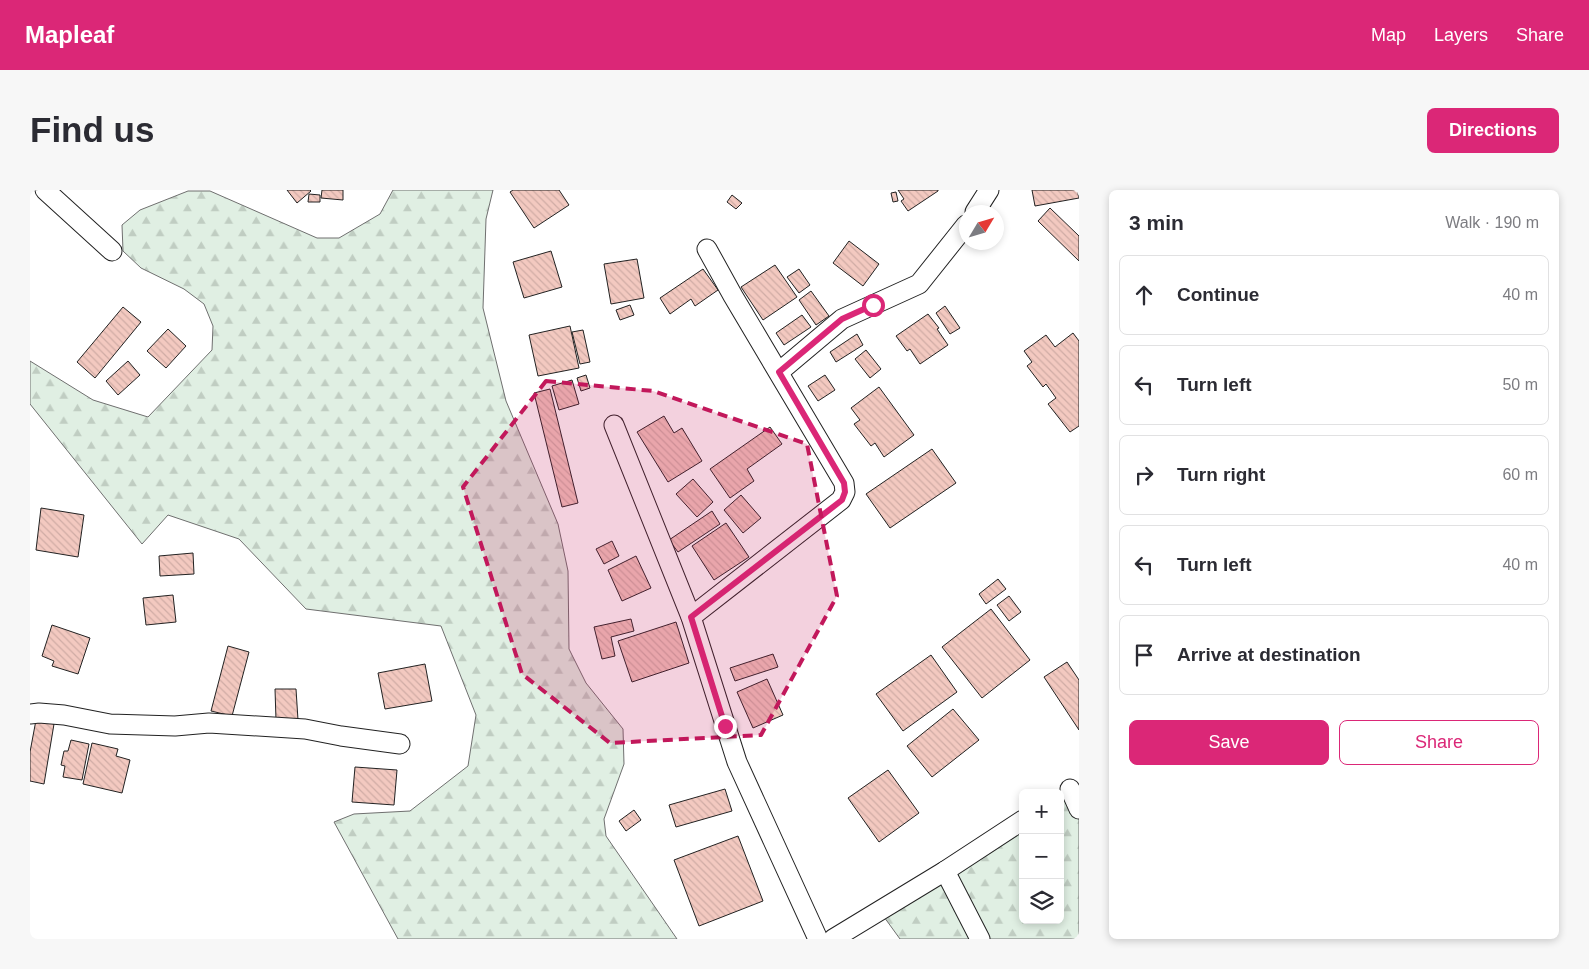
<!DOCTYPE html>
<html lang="en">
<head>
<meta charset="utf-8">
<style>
	body { margin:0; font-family:Arial,sans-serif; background:#f7f7f7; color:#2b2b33 }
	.controls { position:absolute; right:15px; bottom:15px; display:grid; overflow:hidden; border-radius:8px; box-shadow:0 2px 8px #0003 }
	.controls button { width:45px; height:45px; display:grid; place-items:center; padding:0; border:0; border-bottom:1px solid #e1e1e2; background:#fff; color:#2b2b33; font:25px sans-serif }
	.compass { position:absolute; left:929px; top:15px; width:45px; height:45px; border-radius:50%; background:#fff; box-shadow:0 2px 8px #0003; rotate:52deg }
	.stop { position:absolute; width:15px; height:15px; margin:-11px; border:4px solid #db2777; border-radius:50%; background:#fff }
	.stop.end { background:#db2777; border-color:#fff; box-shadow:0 1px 5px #0008 }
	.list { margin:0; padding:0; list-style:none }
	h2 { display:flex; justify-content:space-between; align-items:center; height:65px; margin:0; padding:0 20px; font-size:21px }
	h2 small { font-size:16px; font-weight:400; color:#7c7c81 }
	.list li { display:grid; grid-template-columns:32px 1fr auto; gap:15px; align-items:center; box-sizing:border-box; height:80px; margin:0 10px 10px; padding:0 10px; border:1px solid #e1e1e2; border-radius:8px }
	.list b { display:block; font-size:19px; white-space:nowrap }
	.list em { font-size:16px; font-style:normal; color:#7c7c81 }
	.actions { display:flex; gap:10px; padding:15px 20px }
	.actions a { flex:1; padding:11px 0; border:1px solid #db2777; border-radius:8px; text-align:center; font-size:18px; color:#db2777 }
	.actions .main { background:#db2777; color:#fff }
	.icon { flex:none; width:28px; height:28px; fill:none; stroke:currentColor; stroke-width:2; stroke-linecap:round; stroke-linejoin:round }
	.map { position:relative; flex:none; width:1049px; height:749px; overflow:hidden; border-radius:8px }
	header { display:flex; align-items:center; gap:30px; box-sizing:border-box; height:70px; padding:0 25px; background:#db2777; color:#fff }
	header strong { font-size:24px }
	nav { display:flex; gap:28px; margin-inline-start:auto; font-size:18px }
	.intro { display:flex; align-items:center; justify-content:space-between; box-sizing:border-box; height:120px; padding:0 30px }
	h1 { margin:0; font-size:35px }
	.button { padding:12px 22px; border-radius:8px; background:#db2777; color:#fff; font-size:18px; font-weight:700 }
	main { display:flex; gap:30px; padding:0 30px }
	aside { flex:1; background:#fff; border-radius:8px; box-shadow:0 2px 8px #0003 }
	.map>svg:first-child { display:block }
	.forest { fill:url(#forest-firs); stroke:#6f6f6f }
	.building { fill:url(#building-back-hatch); stroke:#222 }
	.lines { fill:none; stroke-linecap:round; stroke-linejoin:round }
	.minor-casing { stroke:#222; stroke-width:21 }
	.minor { stroke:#fff; stroke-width:19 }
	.route { stroke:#db2777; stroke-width:6 }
	.marked { fill:#c2185b; fill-opacity:0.2; stroke:#c2185b; stroke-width:4; stroke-dasharray:10 6; stroke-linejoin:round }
</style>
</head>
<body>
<header>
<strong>Mapleaf</strong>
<nav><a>Map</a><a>Layers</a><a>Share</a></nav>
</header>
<div class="intro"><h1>Find us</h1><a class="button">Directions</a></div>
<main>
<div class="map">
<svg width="1049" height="749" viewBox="0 0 1049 749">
	<defs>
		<pattern id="forest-firs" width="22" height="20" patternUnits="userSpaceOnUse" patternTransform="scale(1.25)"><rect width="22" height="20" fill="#e0efe3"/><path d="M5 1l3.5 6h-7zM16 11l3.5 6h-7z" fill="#c0cdc2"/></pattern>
		<pattern id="building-back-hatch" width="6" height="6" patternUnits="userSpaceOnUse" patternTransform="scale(1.25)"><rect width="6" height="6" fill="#f3c9c0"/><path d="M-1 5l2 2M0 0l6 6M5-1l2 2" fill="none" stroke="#d0aca5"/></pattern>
	</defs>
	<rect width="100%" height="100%" fill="#fff"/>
	<!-- forest -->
	<g class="forest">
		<path d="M363,0H463L456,29L453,118L476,211L528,334L538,381L539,459L556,493L593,539L594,574L574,629L576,646L647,749H368L304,632L324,624L380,621L438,576L446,525L411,436L276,419L209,349L138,325L112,354L0,214V171L63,210L118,227L182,160L183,136L174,114L154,99L111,78L93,61L92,35L110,20L158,1H180L287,48H309L350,24Z"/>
		<path d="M1042,595L1049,617V749H870L849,720L993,625V730H1030V603H1029Z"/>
	</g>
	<!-- building -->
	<g class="building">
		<path d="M257,0H280L281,1L267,13Z"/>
		<path d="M292,0H313V10L291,8Z"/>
		<path d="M483,0H529L539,15L504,38L480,2Z"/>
		<path d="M868,0H908V1L878,21L871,11L874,9Z"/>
		<path d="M1002,0H1047L1049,8L1005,16Z"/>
		<path d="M866,2L868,11L863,12L861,3Z"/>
		<path d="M279,4L290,5V12H278Z"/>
		<path d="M702,5L712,13L706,19L697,12Z"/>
		<path d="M1020,18L1049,46V71L1008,31Z"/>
		<path d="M819,51L849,74L833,96L803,73Z"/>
		<path d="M521,61L532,97L494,108L483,72Z"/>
		<path d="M607,69L614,108L581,114L574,74Z"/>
		<path d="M745,75L767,107L733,130L711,97Z"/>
		<path d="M673,79L688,100L665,116L661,109L640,124L630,108Z"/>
		<path d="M769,79L780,95L769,103L757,87Z"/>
		<path d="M781,101L799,126L786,135L769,110Z"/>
		<path d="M600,115L604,125L590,130L586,120Z"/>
		<path d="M915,116L930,138L920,144L906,123Z"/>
		<path d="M93,117L111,132L65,188L47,172Z"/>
		<path d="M898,124L909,138L907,139L918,155L890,174L880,159L877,161L866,146Z"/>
		<path d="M772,125L781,137L754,155L746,143Z"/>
		<path d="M540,136L549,178L508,186L499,145Z"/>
		<path d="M138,139L156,156L136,178L117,161Z"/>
		<path d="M553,140L560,172L550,174L542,142Z"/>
		<path d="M1043,143L1049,151V236L1040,242L1018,214L1026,208L1016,194L1013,197L997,176L1002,172L994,161L1016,145L1025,157Z"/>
		<path d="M827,144L833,155L806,172L800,162Z"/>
		<path d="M836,160L851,179L840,188L825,169Z"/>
		<path d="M98,171L110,185L88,205L76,191Z"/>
		<path d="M556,185L560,198L551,201L547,188Z"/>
		<path d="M795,185L805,200L788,211L778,196Z"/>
		<path d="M542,190L549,214L529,220L522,196Z"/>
		<path d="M849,197L884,245L854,267L845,253L841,256L824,234L830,230L821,218Z"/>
		<path d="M520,199L548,313L532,317L504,203Z"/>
		<path d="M634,226L644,243L652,238L672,271L638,292L607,242Z"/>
		<path d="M740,237L752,254L717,279L724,291L700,308L680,279Z"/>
		<path d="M902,259L926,293L860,338L836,304Z"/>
		<path d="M663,289L683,312L667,327L646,304Z"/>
		<path d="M711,305L731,328L713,343L694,320Z"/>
		<path d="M11,318L54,325L48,367L6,360Z"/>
		<path d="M682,321L690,334L648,362L639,350Z"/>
		<path d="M696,333L719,367L684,390L662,356Z"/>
		<path d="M582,351L589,366L574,374L566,359Z"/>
		<path d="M163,363L164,384L130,386L129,366Z"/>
		<path d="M606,366L621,398L592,411L578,380Z"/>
		<path d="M968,389L976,399L956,414L949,404Z"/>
		<path d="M143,405L146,432L116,435L113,408Z"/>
		<path d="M979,406L991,422L979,431L967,415Z"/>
		<path d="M961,419L1000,470L952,508L912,457Z"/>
		<path d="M601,429L604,441L581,447L585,466L572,469L564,437Z"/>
		<path d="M646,432L659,473L602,492L588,451Z"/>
		<path d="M22,435L60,448L48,484L22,476L24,471L12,466Z"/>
		<path d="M198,456L219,462L202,526L181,521Z"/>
		<path d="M743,464L748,477L705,491L700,478Z"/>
		<path d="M901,465L927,502L873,541L846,504Z"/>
		<path d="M1037,472L1049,490V540L1014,487Z"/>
		<path d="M395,474L402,511L355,519L348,483Z"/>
		<path d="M737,489L753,525L723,538L707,502Z"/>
		<path d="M245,499H266L268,530H246Z"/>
		<path d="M923,519L949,550L902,587L877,556Z"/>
		<path d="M6,530L24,534L14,594L0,591V562Z"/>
		<path d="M41,550L59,554L52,590L33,587L35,576L31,575L34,561H38Z"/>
		<path d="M62,553L88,559L86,566L100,570L92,603L53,594Z"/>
		<path d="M325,577L367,580L364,615L322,612Z"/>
		<path d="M858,580L889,623L849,652L818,608Z"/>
		<path d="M695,599L702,621L646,637L639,615Z"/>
		<path d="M604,620L611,630L596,641L589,631Z"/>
		<path d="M708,646L733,711L669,736L644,670Z"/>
	</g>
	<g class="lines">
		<defs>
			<g id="minor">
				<path d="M15,0L82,61"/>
				<path d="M945,22L959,0"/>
				<path d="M749,182L812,129L889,94L936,35"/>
				<path d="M584,235L661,427L707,572L788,749"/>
				<path d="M661,427L811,310L815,302L814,293L703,106L677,59"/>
				<path d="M0,524L9,523L34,525L80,534L145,536L179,533L275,539L311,546L370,554"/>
				<path d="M1040,599L1049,619"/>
				<path d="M915,681L950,749"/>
				<path d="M803,749L915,681L993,630"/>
			</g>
		</defs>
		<!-- minor casing -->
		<use href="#minor" class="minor-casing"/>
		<!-- minor -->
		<use href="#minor" class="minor"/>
	</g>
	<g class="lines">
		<!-- route -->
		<path class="route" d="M695,536L661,427L812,310L815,302L814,293L749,182L812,129L843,115"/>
	</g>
	<!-- marked area -->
	<path class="marked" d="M516,191L623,201L777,254L807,406L731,545L580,553L492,484L433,297Z"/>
</svg>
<div class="controls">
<button>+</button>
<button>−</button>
<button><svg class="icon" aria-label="layers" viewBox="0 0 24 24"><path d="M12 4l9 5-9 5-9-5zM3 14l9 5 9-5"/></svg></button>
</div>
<svg class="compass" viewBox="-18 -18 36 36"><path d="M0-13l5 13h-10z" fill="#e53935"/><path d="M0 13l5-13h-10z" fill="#7c7c81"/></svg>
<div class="stop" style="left:843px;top:115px"></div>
<div class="stop end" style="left:695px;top:536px"></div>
</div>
<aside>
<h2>3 min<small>Walk · 190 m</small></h2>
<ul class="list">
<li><svg class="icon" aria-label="ahead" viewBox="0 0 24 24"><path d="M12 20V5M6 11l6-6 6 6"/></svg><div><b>Continue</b></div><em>40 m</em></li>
<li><svg class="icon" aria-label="left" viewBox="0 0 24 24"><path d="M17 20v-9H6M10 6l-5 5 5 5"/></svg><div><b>Turn left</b></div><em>50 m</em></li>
<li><svg class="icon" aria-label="right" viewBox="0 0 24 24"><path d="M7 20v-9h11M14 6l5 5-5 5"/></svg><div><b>Turn right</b></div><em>60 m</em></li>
<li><svg class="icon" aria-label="left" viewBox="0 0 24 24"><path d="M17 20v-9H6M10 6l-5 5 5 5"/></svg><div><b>Turn left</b></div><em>40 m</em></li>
<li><svg class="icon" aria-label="arrive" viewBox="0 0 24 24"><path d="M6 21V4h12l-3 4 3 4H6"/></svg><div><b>Arrive at destination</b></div></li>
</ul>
<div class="actions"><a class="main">Save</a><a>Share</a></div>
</aside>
</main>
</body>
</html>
